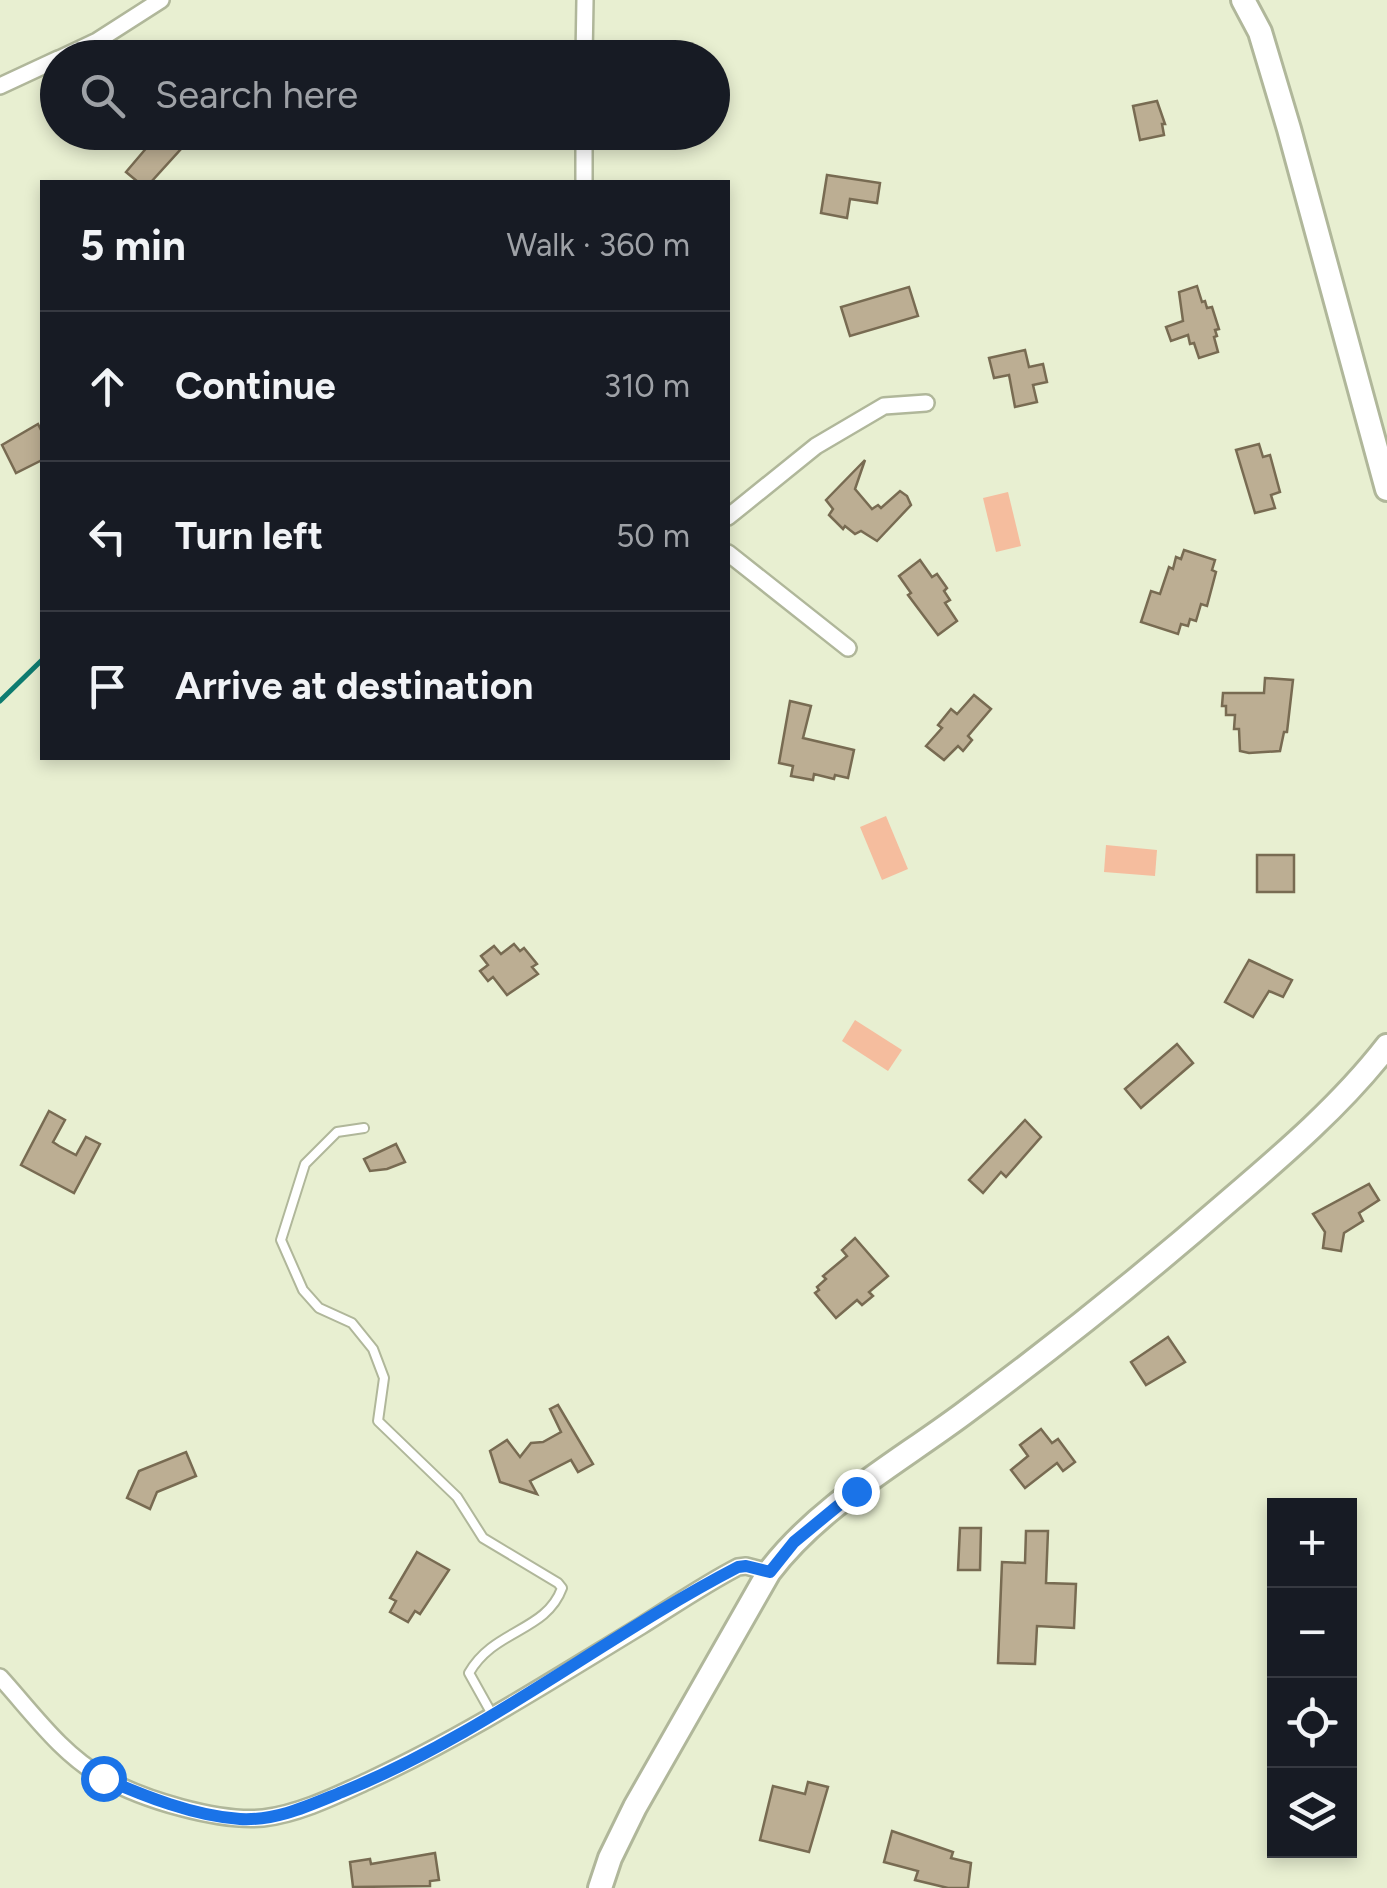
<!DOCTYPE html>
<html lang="en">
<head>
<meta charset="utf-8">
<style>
	body { margin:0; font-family:Figtree,sans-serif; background:#242831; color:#f1f3f6 }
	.controls { position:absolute; right:30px; bottom:30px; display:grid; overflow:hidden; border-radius:0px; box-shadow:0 5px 15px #0003 }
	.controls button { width:90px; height:90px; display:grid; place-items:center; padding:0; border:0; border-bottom:2px solid #363941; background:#171b24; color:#f1f3f6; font:50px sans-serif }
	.stop { position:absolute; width:30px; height:30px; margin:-22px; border:8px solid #1a73e8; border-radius:50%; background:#fff }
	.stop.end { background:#1a73e8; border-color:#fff; box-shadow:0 2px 10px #0008 }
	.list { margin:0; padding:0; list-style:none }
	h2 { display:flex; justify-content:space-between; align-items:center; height:130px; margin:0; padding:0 40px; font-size:42px }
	h2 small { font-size:32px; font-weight:400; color:#9ea1a6 }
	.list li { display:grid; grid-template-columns:65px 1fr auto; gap:30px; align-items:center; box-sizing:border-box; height:150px; padding:0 40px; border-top:2px solid #363941 }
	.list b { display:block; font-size:38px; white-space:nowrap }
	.list em { font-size:32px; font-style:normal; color:#9ea1a6 }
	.icon { flex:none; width:55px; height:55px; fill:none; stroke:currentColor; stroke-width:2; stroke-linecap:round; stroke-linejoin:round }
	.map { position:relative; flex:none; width:1387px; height:1888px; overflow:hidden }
	.search { position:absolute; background:#171b24; box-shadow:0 5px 15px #0003; left:40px; top:40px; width:690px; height:110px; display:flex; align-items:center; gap:25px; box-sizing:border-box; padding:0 35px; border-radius:55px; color:#9ea1a6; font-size:38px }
	.panel { position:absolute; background:#171b24; box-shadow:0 5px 15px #0003; left:40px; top:180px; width:690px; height:580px; border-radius:0px }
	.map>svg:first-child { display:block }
	.green { fill:#f5bd9e }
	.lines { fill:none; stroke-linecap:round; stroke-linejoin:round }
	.stream { stroke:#0e7c70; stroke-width:5 }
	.building { fill:#bcae93; stroke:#786b52; stroke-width:2.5 }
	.lane-casing { stroke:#b0b79a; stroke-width:12 }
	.street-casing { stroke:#b0b79a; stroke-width:20 }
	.secondary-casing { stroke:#b0b79a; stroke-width:28 }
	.lane { stroke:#fff; stroke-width:8 }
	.street { stroke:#fff; stroke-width:15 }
	.secondary { stroke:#fff; stroke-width:22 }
	.route { stroke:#1a73e8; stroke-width:12 }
</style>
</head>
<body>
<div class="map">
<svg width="1387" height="1888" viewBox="0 0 1387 1888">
	<rect width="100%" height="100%" fill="#e8efd1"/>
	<!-- green -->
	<g class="green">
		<path d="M1008,492L1021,546L996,552L983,498Z"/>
		<path d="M886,816L908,869L882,880L860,827Z"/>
		<path d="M1106,845L1157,850L1155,876L1104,872Z"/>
		<path d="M855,1020L902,1050L888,1071L842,1041Z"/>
	</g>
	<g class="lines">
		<!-- stream -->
		<path class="stream" d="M0,701L42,660"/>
	</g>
	<!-- building -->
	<g class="building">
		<path d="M1157,101L1165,124H1162L1164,135L1140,140L1133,106Z"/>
		<path d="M160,132L180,150L151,182H138L126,172Z"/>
		<path d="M827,175L880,183L877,203L850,199L847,218L821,213Z"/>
		<path d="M1197,286L1202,302L1205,301L1207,308L1212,307L1219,329L1215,330L1217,336L1214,337L1218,352L1199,358L1194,343L1190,344L1188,335L1171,341L1166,327L1183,321L1179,292Z"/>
		<path d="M909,287L918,316L850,336L841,307Z"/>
		<path d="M1025,350L1029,367L1043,364L1047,382L1033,385L1037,402L1015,407L1009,375L994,378L989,358Z"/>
		<path d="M38,424L42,432V460L16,473L2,445Z"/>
		<path d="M1259,444L1263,457L1270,455L1280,492L1271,495L1275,508L1255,513L1236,450Z"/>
		<path d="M865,460L855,489L872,509L878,505L881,508L900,491L907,496L911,505L877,541L861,531L855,534L845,526L843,529L829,515L833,509L826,500Z"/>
		<path d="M1184,550L1215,560L1212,570L1216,572L1207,606L1201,604L1196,621L1190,619L1188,626L1181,624L1178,634L1141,622L1151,591L1160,594L1169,567L1173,569L1176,557L1181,559Z"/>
		<path d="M920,560L932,577L937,574L947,588L944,591L950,600L945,603L957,621L938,635L908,595L911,593L899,576Z"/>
		<path d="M1265,678L1293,680L1287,732H1284L1280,751L1249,753L1240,751L1239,729H1234L1235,715H1226V706H1222L1223,693H1264Z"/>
		<path d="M974,695L991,709L968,736L972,740L963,751L958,746L944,760L926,746L942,728L938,725L951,709L957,714Z"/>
		<path d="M790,701L811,706L803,738L854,750L848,778L835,775L834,779L814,774L813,780L791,776L793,766L779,763Z"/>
		<rect x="1257" y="855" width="37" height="37"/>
		<path d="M514,944L520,951L524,948L537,964L532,967L538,974L507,995L493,977L488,981L480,971L488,965L481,956L494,946L501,954Z"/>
		<path d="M1249,960L1292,980L1283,997L1269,991L1253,1017L1225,1002Z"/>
		<path d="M1177,1044L1193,1063L1141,1108L1125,1089Z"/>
		<path d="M49,1111L65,1120L53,1142L59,1146L76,1155L86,1137L100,1144L74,1193L21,1165Z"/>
		<path d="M1025,1120L1041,1137L1006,1177L1001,1172L983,1193L969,1180Z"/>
		<path d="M396,1144L405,1162L387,1169L370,1171L364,1159Z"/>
		<path d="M1369,1184L1379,1200L1359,1213L1363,1221L1344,1233L1341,1251L1323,1248L1325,1232L1313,1214Z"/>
		<path d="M855,1238L888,1276L869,1292L873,1296L862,1305L857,1300L836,1318L815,1293L819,1290L817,1287L826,1279L823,1276L847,1256L842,1250Z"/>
		<path d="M1168,1337L1185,1362L1146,1385L1131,1362Z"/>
		<path d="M558,1405L593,1464L578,1472L571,1460L530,1481L537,1494L500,1482L490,1451L507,1440L520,1457L531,1443L543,1442L561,1432L550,1409Z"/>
		<path d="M1041,1429L1052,1443L1058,1439L1075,1462L1063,1471L1057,1463L1025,1488L1011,1470L1028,1456L1020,1445Z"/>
		<path d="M186,1452L196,1476L157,1492L150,1509L127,1498L139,1471Z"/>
		<path d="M960,1528H981L980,1570H958Z"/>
		<path d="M1026,1531H1048L1046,1583L1076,1584L1074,1628L1037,1626L1035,1664L998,1663L1002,1562L1025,1563Z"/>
		<path d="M417,1552L449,1570L420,1614L415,1611L408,1622L390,1612L396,1601L390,1598Z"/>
		<path d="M808,1782L828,1787L809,1852L760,1840L773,1786L805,1794Z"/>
		<path d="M892,1831L953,1852L951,1858L971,1863L968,1888H948L915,1880L918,1871L884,1862Z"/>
		<path d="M435,1853L439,1880L430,1881V1886L353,1887L350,1862L370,1859L371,1864Z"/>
	</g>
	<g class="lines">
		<defs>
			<path id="lane" d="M364,1128L337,1132L305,1164L281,1240L303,1290L319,1308L352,1323L373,1349L384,1378L378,1421L457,1497L483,1538L558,1583L562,1588C546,1632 494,1629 469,1673L493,1716"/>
			<g id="street">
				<path d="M61,58L97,41L161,0"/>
				<path d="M584,58L585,0"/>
				<path d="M0,86L58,59"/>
				<path d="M584,182V132"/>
				<path d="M728,517L816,446L884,406L926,403"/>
				<path d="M728,553L848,648"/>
				<path d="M0,1677C31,1711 62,1755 103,1777C143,1800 218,1822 263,1818C299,1814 337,1795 370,1780C465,1736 552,1680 641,1626C673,1606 705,1584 738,1567L746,1566L769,1572"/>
			</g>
			<g id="secondary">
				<path d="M1243,0L1260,32L1289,129L1387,489"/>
				<path d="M600,1888L610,1858L635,1807L769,1572C819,1506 897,1463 963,1414C1055,1346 1144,1275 1230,1200C1285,1153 1342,1104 1387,1046"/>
			</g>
		</defs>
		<!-- lane casing -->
		<use href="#lane" class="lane-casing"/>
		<!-- street casing -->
		<use href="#street" class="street-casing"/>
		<!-- secondary casing -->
		<use href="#secondary" class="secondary-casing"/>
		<!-- lane -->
		<use href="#lane" class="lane"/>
		<!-- street -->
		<use href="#street" class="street"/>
		<!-- secondary -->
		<use href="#secondary" class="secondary"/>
	</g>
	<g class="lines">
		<!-- route -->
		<path class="route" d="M103,1778C144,1796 194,1816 240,1819C277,1821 310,1805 342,1792C484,1735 603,1637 738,1567L746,1566L770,1572L794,1542L856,1491"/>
	</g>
</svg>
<div class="controls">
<button>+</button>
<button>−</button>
<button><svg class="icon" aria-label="locate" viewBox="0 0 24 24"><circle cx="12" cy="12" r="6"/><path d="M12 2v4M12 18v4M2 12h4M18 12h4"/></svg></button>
<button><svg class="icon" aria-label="layers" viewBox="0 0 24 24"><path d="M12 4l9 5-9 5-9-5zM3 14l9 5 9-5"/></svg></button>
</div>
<div class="stop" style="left:103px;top:1778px"></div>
<div class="stop end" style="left:856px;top:1491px"></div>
<div class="search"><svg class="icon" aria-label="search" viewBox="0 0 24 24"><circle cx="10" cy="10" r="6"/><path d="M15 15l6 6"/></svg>Search here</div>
<section class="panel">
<h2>5 min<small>Walk · 360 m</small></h2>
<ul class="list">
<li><svg class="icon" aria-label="ahead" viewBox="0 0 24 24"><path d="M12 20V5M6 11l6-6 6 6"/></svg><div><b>Continue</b></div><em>310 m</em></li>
<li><svg class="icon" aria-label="left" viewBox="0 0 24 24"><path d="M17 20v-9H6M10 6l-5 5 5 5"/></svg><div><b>Turn left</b></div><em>50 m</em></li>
<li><svg class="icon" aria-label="arrive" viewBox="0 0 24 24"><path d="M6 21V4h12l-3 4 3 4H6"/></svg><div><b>Arrive at destination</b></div></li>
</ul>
</section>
</div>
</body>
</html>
